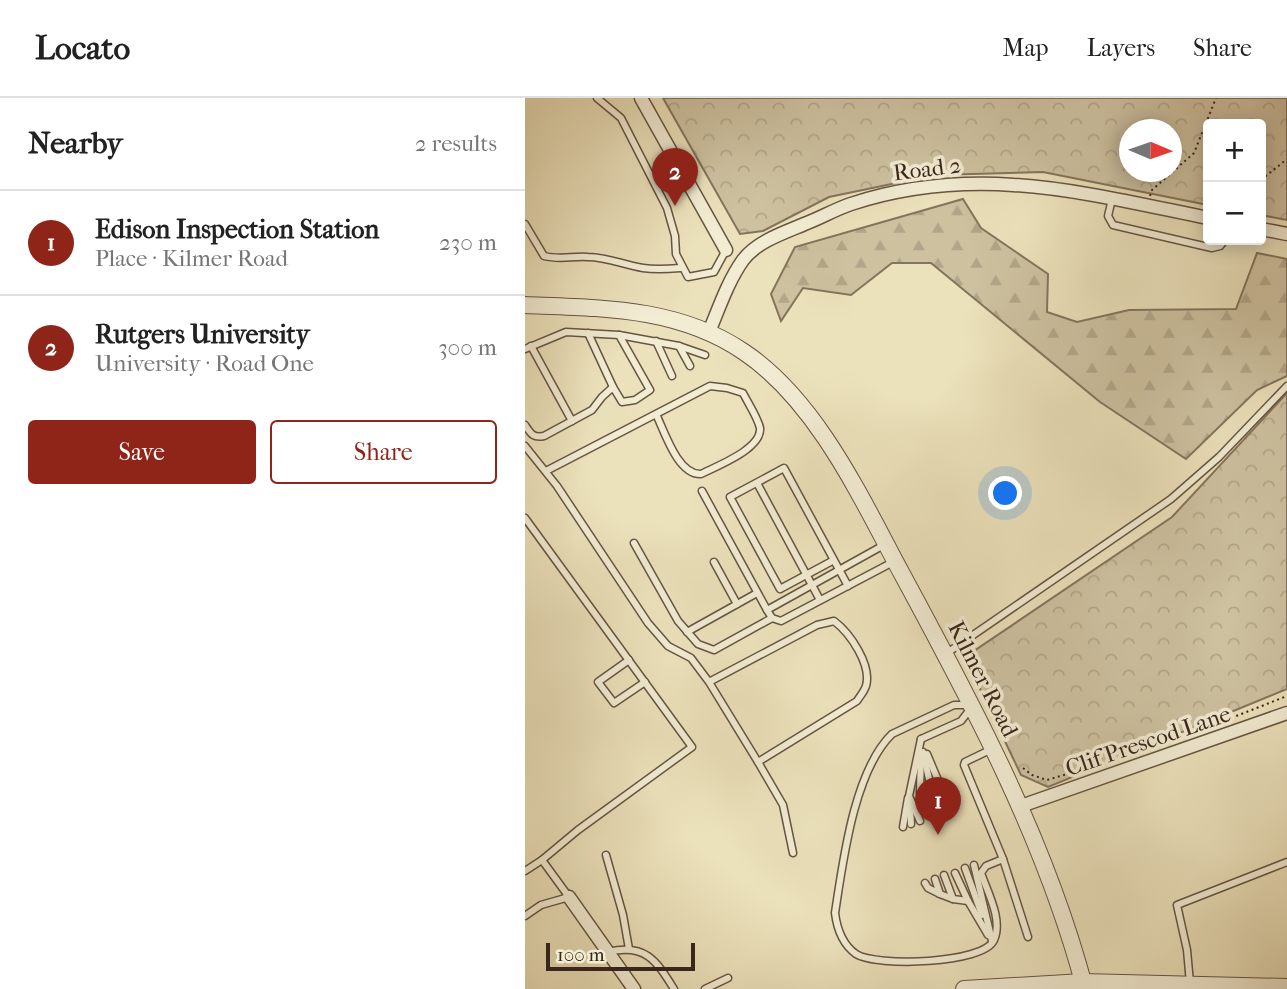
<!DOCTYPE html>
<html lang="en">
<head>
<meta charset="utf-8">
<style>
	body { margin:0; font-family:"IM FELL French Canon",serif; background:#f6f6f6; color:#222 }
	.controls { position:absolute; right:21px; top:21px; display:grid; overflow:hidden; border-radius:7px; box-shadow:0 4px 18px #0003 }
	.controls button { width:63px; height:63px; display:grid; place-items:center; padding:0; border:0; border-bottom:2px solid #e0e0e0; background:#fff; color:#222; font:35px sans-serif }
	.compass { position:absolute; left:594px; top:21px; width:63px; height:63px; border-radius:50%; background:#fff; box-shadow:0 4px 18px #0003; rotate:92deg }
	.scale { position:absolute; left:21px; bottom:18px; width:149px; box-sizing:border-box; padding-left:7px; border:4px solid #3a261a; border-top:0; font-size:19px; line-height:24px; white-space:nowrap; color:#3a261a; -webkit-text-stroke:5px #f2ecd3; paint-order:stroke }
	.you { position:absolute; left:481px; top:396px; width:24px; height:24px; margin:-18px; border:5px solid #fff; border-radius:50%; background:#1a73e8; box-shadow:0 0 0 10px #1a73e833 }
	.badge { display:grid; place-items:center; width:46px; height:46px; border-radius:50%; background:#8f2418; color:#fff; font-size:23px; font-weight:700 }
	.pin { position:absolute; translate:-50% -58px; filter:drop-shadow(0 2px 4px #0008) }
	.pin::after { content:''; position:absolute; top:37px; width:24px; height:21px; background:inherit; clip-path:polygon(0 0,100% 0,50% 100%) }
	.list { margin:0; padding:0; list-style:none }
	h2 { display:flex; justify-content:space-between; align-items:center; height:91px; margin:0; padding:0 28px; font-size:30px }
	h2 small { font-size:23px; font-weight:400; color:#767676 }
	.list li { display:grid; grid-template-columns:46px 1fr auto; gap:21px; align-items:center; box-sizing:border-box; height:105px; padding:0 28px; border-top:2px solid #e0e0e0 }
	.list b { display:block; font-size:26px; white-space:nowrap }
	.list p { margin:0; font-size:23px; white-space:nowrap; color:#767676 }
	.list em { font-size:23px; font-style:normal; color:#767676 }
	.actions { display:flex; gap:14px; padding:21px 28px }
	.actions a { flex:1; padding:16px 0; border:2px solid #8f2418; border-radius:7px; text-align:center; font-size:24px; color:#8f2418 }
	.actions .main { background:#8f2418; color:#fff }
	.map { position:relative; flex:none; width:762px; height:891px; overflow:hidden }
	header { display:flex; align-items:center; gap:42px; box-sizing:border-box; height:98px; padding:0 35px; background:#fff; border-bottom:2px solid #e0e0e0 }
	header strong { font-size:33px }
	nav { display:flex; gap:38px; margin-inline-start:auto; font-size:24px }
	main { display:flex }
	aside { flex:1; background:#fff }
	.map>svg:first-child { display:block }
	.forest { fill:url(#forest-firs); stroke:#84745d; stroke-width:2 }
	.park { fill:url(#park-crowns); stroke:#84745d; stroke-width:2; fill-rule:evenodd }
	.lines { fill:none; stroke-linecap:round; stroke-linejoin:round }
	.service-casing { stroke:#665542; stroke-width:9 }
	.minor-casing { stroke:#665542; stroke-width:15 }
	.tertiary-casing { stroke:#665542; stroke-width:18 }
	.path { stroke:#3a261a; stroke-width:2; stroke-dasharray:2 3.5; stroke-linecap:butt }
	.service { stroke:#f2ecd3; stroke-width:6 }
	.minor { stroke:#f2ecd3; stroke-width:12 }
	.tertiary { stroke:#f2ecd3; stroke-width:16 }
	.labels { text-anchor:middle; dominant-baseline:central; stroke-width:7; stroke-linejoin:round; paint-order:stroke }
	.street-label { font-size:23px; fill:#3a261a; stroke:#f2ecd3 }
</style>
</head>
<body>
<header>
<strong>Locato</strong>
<nav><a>Map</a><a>Layers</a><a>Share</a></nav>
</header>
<main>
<aside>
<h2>Nearby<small>2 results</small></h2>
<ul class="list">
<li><span class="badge">1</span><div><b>Edison Inspection Station</b><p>Place · Kilmer Road</p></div><em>230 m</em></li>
<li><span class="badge">2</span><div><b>Rutgers University</b><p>University · Road One</p></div><em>300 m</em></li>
</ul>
<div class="actions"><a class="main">Save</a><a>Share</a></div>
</aside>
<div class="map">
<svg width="762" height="891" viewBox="0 0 762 891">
	<defs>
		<pattern id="forest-firs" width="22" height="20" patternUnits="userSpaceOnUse" patternTransform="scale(1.75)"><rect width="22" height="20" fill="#cdc1a0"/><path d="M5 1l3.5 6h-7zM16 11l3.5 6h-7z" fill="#b1a689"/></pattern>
		<pattern id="park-crowns" width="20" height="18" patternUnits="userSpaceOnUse" patternTransform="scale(1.75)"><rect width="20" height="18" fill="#cdc1a0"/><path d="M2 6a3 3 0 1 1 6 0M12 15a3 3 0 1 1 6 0" fill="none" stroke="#b1a689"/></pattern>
	</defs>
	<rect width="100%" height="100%" fill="#ebe1bb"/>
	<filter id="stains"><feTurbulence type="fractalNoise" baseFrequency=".00286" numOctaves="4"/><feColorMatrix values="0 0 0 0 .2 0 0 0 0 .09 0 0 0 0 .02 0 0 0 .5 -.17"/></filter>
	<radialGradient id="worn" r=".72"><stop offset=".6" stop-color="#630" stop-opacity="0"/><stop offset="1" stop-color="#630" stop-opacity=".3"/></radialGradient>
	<!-- forest -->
	<path class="forest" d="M438,101L456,130L523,176L522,214L552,224L604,212L711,211L732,155L762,161V278L732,292L661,361L575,304L406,165H367L326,197L278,190L256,223L246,196L270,149Z"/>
	<!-- park -->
	<g class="park">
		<path d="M138,0H762V122L736,117V26H683V107L518,74L410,77L304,99L238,133L215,136ZM604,32H646V74H604Z"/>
		<path d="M762,295V591L523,689L496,677L447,574L443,557L647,419Z"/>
	</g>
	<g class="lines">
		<defs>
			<g id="service">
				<path d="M72,0L96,20L142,110L150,138L151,156L163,179L189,174L201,152"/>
				<path d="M587,101L583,118L588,127L687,150L695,148L700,142"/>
				<path d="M0,126L19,158C35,162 47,158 63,159C82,159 99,167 118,170C131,172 143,171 156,170"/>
				<path d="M63,235L88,289"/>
				<path d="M94,237L154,248L180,257"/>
				<path d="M131,243L147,278"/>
				<path d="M6,248L47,323"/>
				<path d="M154,248L165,268"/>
				<path d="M0,251L41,234L94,237L125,292L110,302L97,304L88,289L77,299L67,312L19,338C8,340 6,336 0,327"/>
				<path d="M0,348L32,388L123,525L143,548L166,560L184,584L233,664L332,603C335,598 339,594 341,588C347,567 325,535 309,523L292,527L184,584"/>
				<path d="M21,373L185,288L202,290L218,295C223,305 233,320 235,330C237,351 192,368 176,376C153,377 140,335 131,316"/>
				<path d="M232,385L295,502"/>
				<path d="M177,393L242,512"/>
				<path d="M0,420L167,649L53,732L17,762L0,773"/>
				<path d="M109,445L153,523L173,546L189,552L247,520"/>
				<path d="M359,447L242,512L247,520L256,523L370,463"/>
				<path d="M309,462L255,491L205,399L259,370L323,488"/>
				<path d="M189,464L212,506"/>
				<path d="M162,534L232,495"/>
				<path d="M422,555L646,401L694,359L762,288"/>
				<path d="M104,562L73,584L89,605L120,584"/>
				<path d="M446,607H429L367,636C329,673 318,763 310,815C312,831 317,846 331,856C351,869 459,866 469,842C478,822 463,795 456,775L461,768L478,761L439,667L440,664L467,651"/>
				<path d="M396,641L436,623L446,610"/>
				<path d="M398,654L406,690"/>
				<path d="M402,656L415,687"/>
				<path d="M233,664L258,707L268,755"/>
				<path d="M395,695L396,654"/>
				<path d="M385,707L386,726"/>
				<path d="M395,723L384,698L396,641"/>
				<path d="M378,729L383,700"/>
				<path d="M81,757L98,817L104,851"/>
				<path d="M478,761L503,839"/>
				<path d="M449,767L467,843"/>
				<path d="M440,770L457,817"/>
				<path d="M430,775L443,803L463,837"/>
				<path d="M419,777L428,801L443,803"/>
				<path d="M410,781L415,796L428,801"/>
				<path d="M400,785L403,790L415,796"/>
				<path d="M0,818L16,807L44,799L17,762"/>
				<path d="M83,854C120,845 131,862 149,891"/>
				<path d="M665,885L662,852L652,807L762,764"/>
				<path d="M180,891L203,880"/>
			</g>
			<g id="minor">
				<path d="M116,0L201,152"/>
				<path d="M736,131L762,136"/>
				<path d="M184,234C194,210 203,183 218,162C232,143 261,134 282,125C297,119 311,111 326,106C451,65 560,95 683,120"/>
				<path d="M496,708L762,615"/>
				<path d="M44,799L109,891"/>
			</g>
			<g id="tertiary">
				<path d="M0,207C76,210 153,209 219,254C292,303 336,400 377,476C449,609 521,743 560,891"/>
				<path d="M439,891L558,884L762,889"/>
			</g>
		</defs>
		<!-- service casing -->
		<use href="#service" class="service-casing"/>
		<!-- minor casing -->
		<use href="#minor" class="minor-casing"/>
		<!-- tertiary casing -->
		<use href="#tertiary" class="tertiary-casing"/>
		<!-- path -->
		<g class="path">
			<path d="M736,82L762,61"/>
			<path d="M625,98L627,92L669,55L691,0"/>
			<path d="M641,646L645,640L691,626L762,598"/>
			<path d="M498,670L507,677L522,682L603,658"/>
		</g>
		<!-- service -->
		<use href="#service" class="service"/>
		<!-- minor -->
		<use href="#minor" class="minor"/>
		<!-- tertiary -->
		<use href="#tertiary" class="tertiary"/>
	</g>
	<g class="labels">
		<!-- street labels -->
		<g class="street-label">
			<text transform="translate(402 71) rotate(-7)">Road 2</text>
			<text transform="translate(458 581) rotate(63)">Kilmer Road</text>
			<text transform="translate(623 643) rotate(-19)">Clif Prescod Lane</text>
		</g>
	</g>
	<rect width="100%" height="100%" filter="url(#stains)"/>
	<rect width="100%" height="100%" fill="url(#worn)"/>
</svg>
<div class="controls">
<button>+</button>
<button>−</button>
</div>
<svg class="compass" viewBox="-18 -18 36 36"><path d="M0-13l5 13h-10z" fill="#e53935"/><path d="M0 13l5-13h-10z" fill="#767676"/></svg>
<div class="scale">100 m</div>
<div class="you"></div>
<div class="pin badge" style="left:413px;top:737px">1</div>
<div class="pin badge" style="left:150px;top:108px">2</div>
</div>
</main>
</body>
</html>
